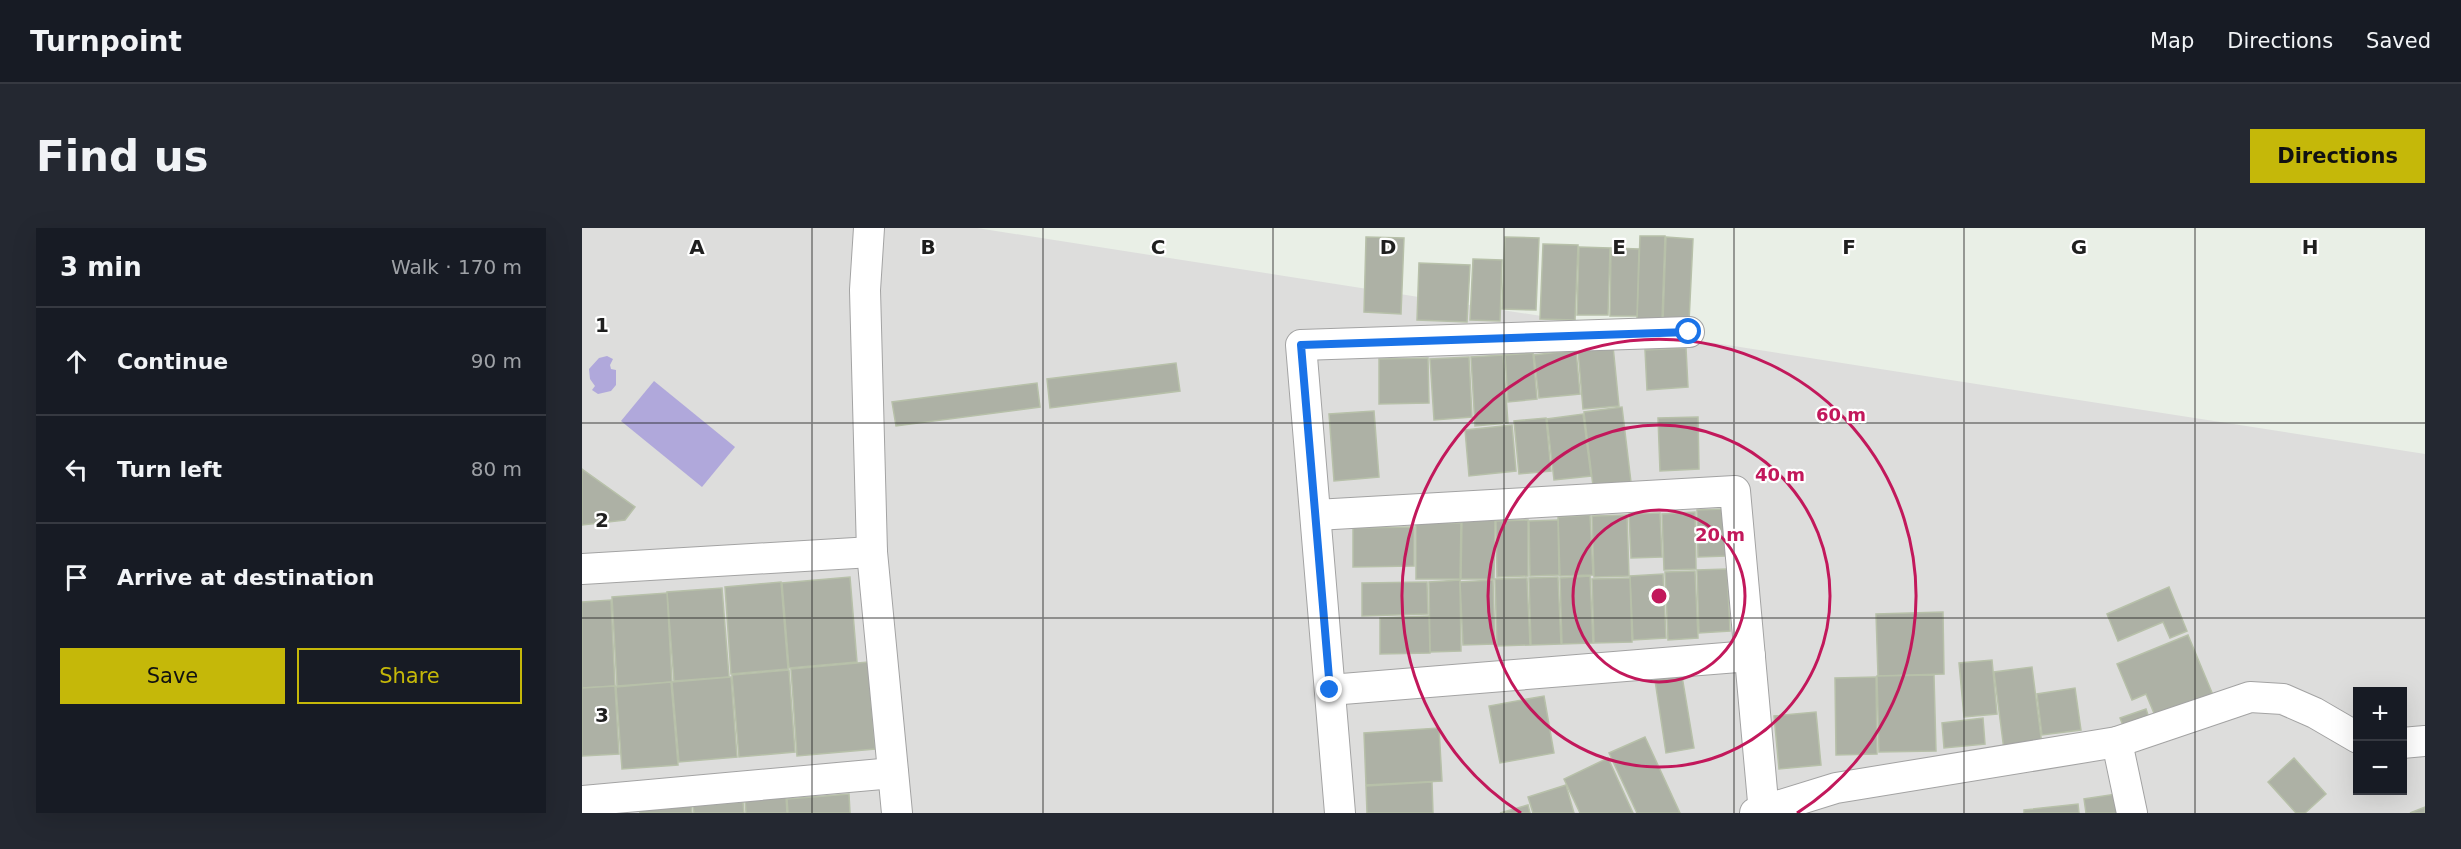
<!DOCTYPE html>
<html lang="en">
<head>
<meta charset="utf-8">
<style>
	body { margin:0; font-family:"DejaVu Sans",sans-serif; background:#242831; color:#f1f3f6 }
	.controls { position:absolute; right:18px; bottom:18px; display:grid; overflow:hidden; border-radius:0px; box-shadow:0 6px 24px #0002 }
	.controls button { width:54px; height:54px; display:grid; place-items:center; padding:0; border:0; border-bottom:2px solid #363941; background:#171b24; color:#f1f3f6; font:30px sans-serif }
	.stop { position:absolute; width:18px; height:18px; margin:-14px; border:4px solid #1a73e8; border-radius:50%; background:#fff }
	.stop.end { background:#1a73e8; border-color:#fff; box-shadow:0 2px 6px #0008 }
	.list { margin:0; padding:0; list-style:none }
	h2 { display:flex; justify-content:space-between; align-items:center; height:78px; margin:0; padding:0 24px; font-size:26px }
	h2 small { font-size:20px; font-weight:400; color:#9ea1a6 }
	.list li { display:grid; grid-template-columns:39px 1fr auto; gap:18px; align-items:center; box-sizing:border-box; height:108px; padding:0 24px; border-top:2px solid #363941 }
	.list b { display:block; font-size:22px; white-space:nowrap }
	.list em { font-size:20px; font-style:normal; color:#9ea1a6 }
	.actions { display:flex; gap:12px; padding:18px 24px }
	.actions a { flex:1; padding:14px 0; border:2px solid #c5b809; border-radius:0px; text-align:center; font-size:21px; color:#c5b809 }
	.actions .main { background:#c5b809; color:#111 }
	.icon { flex:none; width:33px; height:33px; fill:none; stroke:currentColor; stroke-width:2; stroke-linecap:round; stroke-linejoin:round }
	.map { position:relative; flex:none; width:1843px; height:585px; overflow:hidden; border-radius:0px }
	header { display:flex; align-items:center; gap:36px; box-sizing:border-box; height:84px; padding:0 30px; background:#171b24; border-bottom:2px solid #363941 }
	header strong { font-size:28px }
	nav { display:flex; gap:33px; margin-inline-start:auto; font-size:21px }
	.intro { display:flex; align-items:center; justify-content:space-between; box-sizing:border-box; height:144px; padding:0 36px }
	h1 { margin:0; font-size:42px }
	.button { padding:15px 27px; border-radius:0px; background:#c5b809; color:#111; font-size:21px; font-weight:700 }
	main { display:flex; gap:36px; padding:0 36px }
	aside { flex:1; background:#171b24; border-radius:0px; box-shadow:0 6px 24px #0002 }
	.map>svg:first-child { display:block }
	.residential { fill:#dddddc; fill-rule:evenodd }
	.water { fill:#b0a8db }
	.building { fill:#adb1a5; stroke:#b7c0a9; stroke-width:1.5 }
	.lines { fill:none; stroke-linecap:round; stroke-linejoin:round }
	.street-casing { stroke:#a3a3a3; stroke-width:32 }
	.street { stroke:#fff; stroke-width:30 }
	.route { stroke:#1a73e8; stroke-width:8 }
	.grid { fill:none; stroke:#1f1f1f; stroke-width:1.5; stroke-opacity:0.55 }
	.ring { fill:none; stroke:#c2185b; stroke-width:3 }
	.grid-label { font-size:20px; text-anchor:middle; font-weight:bold; fill:#1f1f1f; stroke:#fff; stroke-width:4.5; stroke-linejoin:round; paint-order:stroke }
	.centre { fill:#c2185b; stroke:#fff; stroke-width:3 }
	.ring-label { font-size:18px; text-anchor:middle; font-weight:bold; fill:#c2185b; stroke:#fff; stroke-width:4.5; stroke-linejoin:round; paint-order:stroke }
</style>
</head>
<body>
<header>
<strong>Turnpoint</strong>
<nav><a>Map</a><a>Directions</a><a>Saved</a></nav>
</header>
<div class="intro"><h1>Find us</h1><a class="button">Directions</a></div>
<main>
<aside>
<h2>3 min<small>Walk · 170 m</small></h2>
<ul class="list">
<li><svg class="icon" aria-label="ahead" viewBox="0 0 24 24"><path d="M12 20V5M6 11l6-6 6 6"/></svg><div><b>Continue</b></div><em>90 m</em></li>
<li><svg class="icon" aria-label="left" viewBox="0 0 24 24"><path d="M17 20v-9H6M10 6l-5 5 5 5"/></svg><div><b>Turn left</b></div><em>80 m</em></li>
<li><svg class="icon" aria-label="arrive" viewBox="0 0 24 24"><path d="M6 21V4h12l-3 4 3 4H6"/></svg><div><b>Arrive at destination</b></div></li>
</ul>
<div class="actions"><a class="main">Save</a><a>Share</a></div>
</aside>
<div class="map">
<svg width="1843" height="585" viewBox="0 0 1843 585">
	<rect width="100%" height="100%" fill="#e9efe6"/>
	<!-- residential -->
	<path class="residential" d="M0,0H395L1843,226V585H0ZM1776,464H1820V562H1776Z"/>
	<!-- water -->
	<g class="water">
		<path d="M25,128L31,131L28,137L29,141L34,142V157L29,163L16,166L10,162L13,158L8,151L7,141L17,130Z"/>
		<path d="M72,153L153,219L120,259L39,193Z"/>
	</g>
	<!-- building -->
	<g class="building">
		<path d="M1058,8H1083L1080,92H1055Z"/>
		<path d="M784,9L822,10L819,86L782,84Z"/>
		<path d="M923,9L957,10L954,82L920,81Z"/>
		<path d="M1084,9L1111,11L1107,94L1081,93Z"/>
		<path d="M961,16L996,17L993,92L958,91Z"/>
		<path d="M997,19L1028,20L1026,87H995Z"/>
		<path d="M1029,20L1057,21L1055,88H1028Z"/>
		<path d="M891,31L920,32L918,93L888,92Z"/>
		<path d="M837,35L888,37L885,94L835,92Z"/>
		<path d="M1031,118L1037,178L1001,181L996,121Z"/>
		<path d="M1104,120L1106,159L1065,162L1063,122Z"/>
		<path d="M994,122L998,166L957,170L952,127Z"/>
		<path d="M951,125L955,171L926,174L923,127Z"/>
		<path d="M921,127L926,195L893,198L889,129Z"/>
		<path d="M887,129L890,189L852,192L848,131Z"/>
		<path d="M846,130L847,175L797,176V131Z"/>
		<path d="M594,135L598,163L468,180L465,151Z"/>
		<path d="M455,155L458,179L314,198L310,174Z"/>
		<path d="M1040,179L1049,254L1011,258L1002,184Z"/>
		<path d="M792,183L797,249L752,253L747,186Z"/>
		<path d="M1001,186L1009,248L972,252L965,191Z"/>
		<path d="M1116,189L1117,241L1078,243L1076,190Z"/>
		<path d="M964,190L969,243L937,246L932,193Z"/>
		<path d="M930,197L934,243L887,248L883,202Z"/>
		<path d="M0,241L53,279L43,292L0,297Z"/>
		<path d="M1142,281L1144,328L1116,329L1115,282Z"/>
		<path d="M1113,284L1114,341L1082,342L1080,286Z"/>
		<path d="M1078,285L1080,329L1049,330L1047,286Z"/>
		<path d="M1008,287L1011,347L978,348L976,289Z"/>
		<path d="M1045,287L1047,348L1012,349L1010,288Z"/>
		<path d="M880,292H913L912,351H879Z"/>
		<path d="M946,292V348L915,349L914,293Z"/>
		<path d="M976,292L977,347L948,348L947,293Z"/>
		<path d="M834,294L879,295L878,351H834Z"/>
		<path d="M832,299V338L771,339V300Z"/>
		<path d="M1145,341L1148,403L1117,405L1115,342Z"/>
		<path d="M1113,343L1116,410L1086,412L1083,344Z"/>
		<path d="M1081,346L1084,410L1051,412L1048,348Z"/>
		<path d="M1008,348L1011,415L980,416L978,350Z"/>
		<path d="M268,349L275,434L207,440L200,355Z"/>
		<path d="M976,349L979,416L949,417L947,350Z"/>
		<path d="M945,350L948,417L915,418L913,351Z"/>
		<path d="M1048,350L1050,414L1012,415L1010,351Z"/>
		<path d="M878,352L879,423L848,424L847,354Z"/>
		<path d="M911,352L913,416L881,417L878,354Z"/>
		<path d="M199,354L206,441L149,446L143,359Z"/>
		<path d="M845,354L846,386L780,388V355Z"/>
		<path d="M1587,359L1605,403L1588,410L1581,394L1536,413L1525,386Z"/>
		<path d="M140,360L147,449L92,453L85,364Z"/>
		<path d="M85,365L90,454L35,458L30,369Z"/>
		<path d="M29,372L33,458L0,460V374Z"/>
		<path d="M1361,384L1362,446L1296,448L1294,386Z"/>
		<path d="M847,388L848,425L798,426V390Z"/>
		<path d="M1606,407L1631,467L1574,490L1564,466L1550,472L1535,436Z"/>
		<path d="M1410,432L1415,486L1382,489L1377,435Z"/>
		<path d="M286,434L293,521L215,528L209,441Z"/>
		<path d="M1450,439L1460,517L1422,522L1412,444Z"/>
		<path d="M207,442L213,524L157,529L150,447Z"/>
		<path d="M1099,442L1112,520L1084,525L1072,446Z"/>
		<path d="M1352,447L1354,523L1297,524L1295,448Z"/>
		<path d="M149,449L155,529L97,534L90,454Z"/>
		<path d="M1294,449L1295,526L1254,527L1253,450Z"/>
		<path d="M89,454L96,537L40,541L34,459Z"/>
		<path d="M33,458L37,526L0,528V460Z"/>
		<path d="M1493,460L1499,502L1460,507L1455,466Z"/>
		<path d="M962,468L972,525L918,535L907,478Z"/>
		<path d="M1564,481L1569,496L1544,505L1538,490Z"/>
		<path d="M1234,484L1239,537L1197,541L1192,488Z"/>
		<path d="M1401,490L1403,516L1362,520L1360,495Z"/>
		<path d="M857,500L860,553L784,557L782,505Z"/>
		<path d="M1063,509L1098,585H1055L1027,525Z"/>
		<path d="M1026,530L1051,585H998L982,551Z"/>
		<path d="M1712,530L1744,566L1723,585H1714L1686,554Z"/>
		<path d="M850,554L851,585H785L784,558Z"/>
		<path d="M984,557L992,585H951L946,569Z"/>
		<path d="M267,566L268,585H206L205,571Z"/>
		<path d="M1534,566L1537,585H1504L1502,571Z"/>
		<path d="M204,569L205,585H164L163,572Z"/>
		<path d="M161,574L162,585H112L111,578Z"/>
		<path d="M1496,576L1497,585H1442V582Z"/>
		<path d="M109,577L110,585H58L57,581Z"/>
		<path d="M946,577L948,585H918Z"/>
		<path d="M1843,579V585H1828Z"/>
	</g>
	<g class="lines">
		<defs>
			<g id="street">
				<path d="M287,0L283,62L290,324L315,585"/>
				<path d="M734,287L1153,263L1182,585"/>
				<path d="M0,341L290,324"/>
				<path d="M748,462L1168,428"/>
				<path d="M1535,514L1550,585"/>
				<path d="M1820,515L1843,513"/>
				<path d="M0,573L311,545"/>
				<path d="M758,585L719,117L1107,104"/>
				<path d="M1173,585L1254,560L1535,514L1668,469L1701,471L1733,485L1776,510"/>
			</g>
		</defs>
		<!-- street casing -->
		<use href="#street" class="street-casing"/>
		<!-- street -->
		<use href="#street" class="street"/>
	</g>
	<g class="lines">
		<!-- route -->
		<path class="route" d="M748,462L719,117L1107,104"/>
	</g>
	<!-- grid -->
	<path class="grid" d="M230,0V585M461,0V585M691,0V585M922,0V585M1152,0V585M1382,0V585M1613,0V585M0,195H1843M0,390H1843"/>
	<!-- distance rings -->
	<g class="ring">
		<circle cx="1077" cy="368" r="86"/>
		<circle cx="1077" cy="368" r="171"/>
		<path d="M939 585A257 257 0 1 1 1215 585"/>
	</g>
	<g class="grid-label">
		<text x="115" y="26">A</text>
		<text x="346" y="26">B</text>
		<text x="576" y="26">C</text>
		<text x="806" y="26">D</text>
		<text x="1037" y="26">E</text>
		<text x="1267" y="26">F</text>
		<text x="1497" y="26">G</text>
		<text x="1728" y="26">H</text>
		<text x="20" y="104">1</text>
		<text x="20" y="299">2</text>
		<text x="20" y="494">3</text>
	</g>
	<circle cx="1077" cy="368" r="9" class="centre"/>
	<g class="ring-label">
		<text x="1259" y="193">60 m</text>
		<text x="1198" y="253">40 m</text>
		<text x="1138" y="313">20 m</text>
	</g>
</svg>
<div class="controls">
<button>+</button>
<button>−</button>
</div>
<div class="stop" style="left:1107px;top:104px"></div>
<div class="stop end" style="left:748px;top:462px"></div>
</div>
</main>
</body>
</html>
